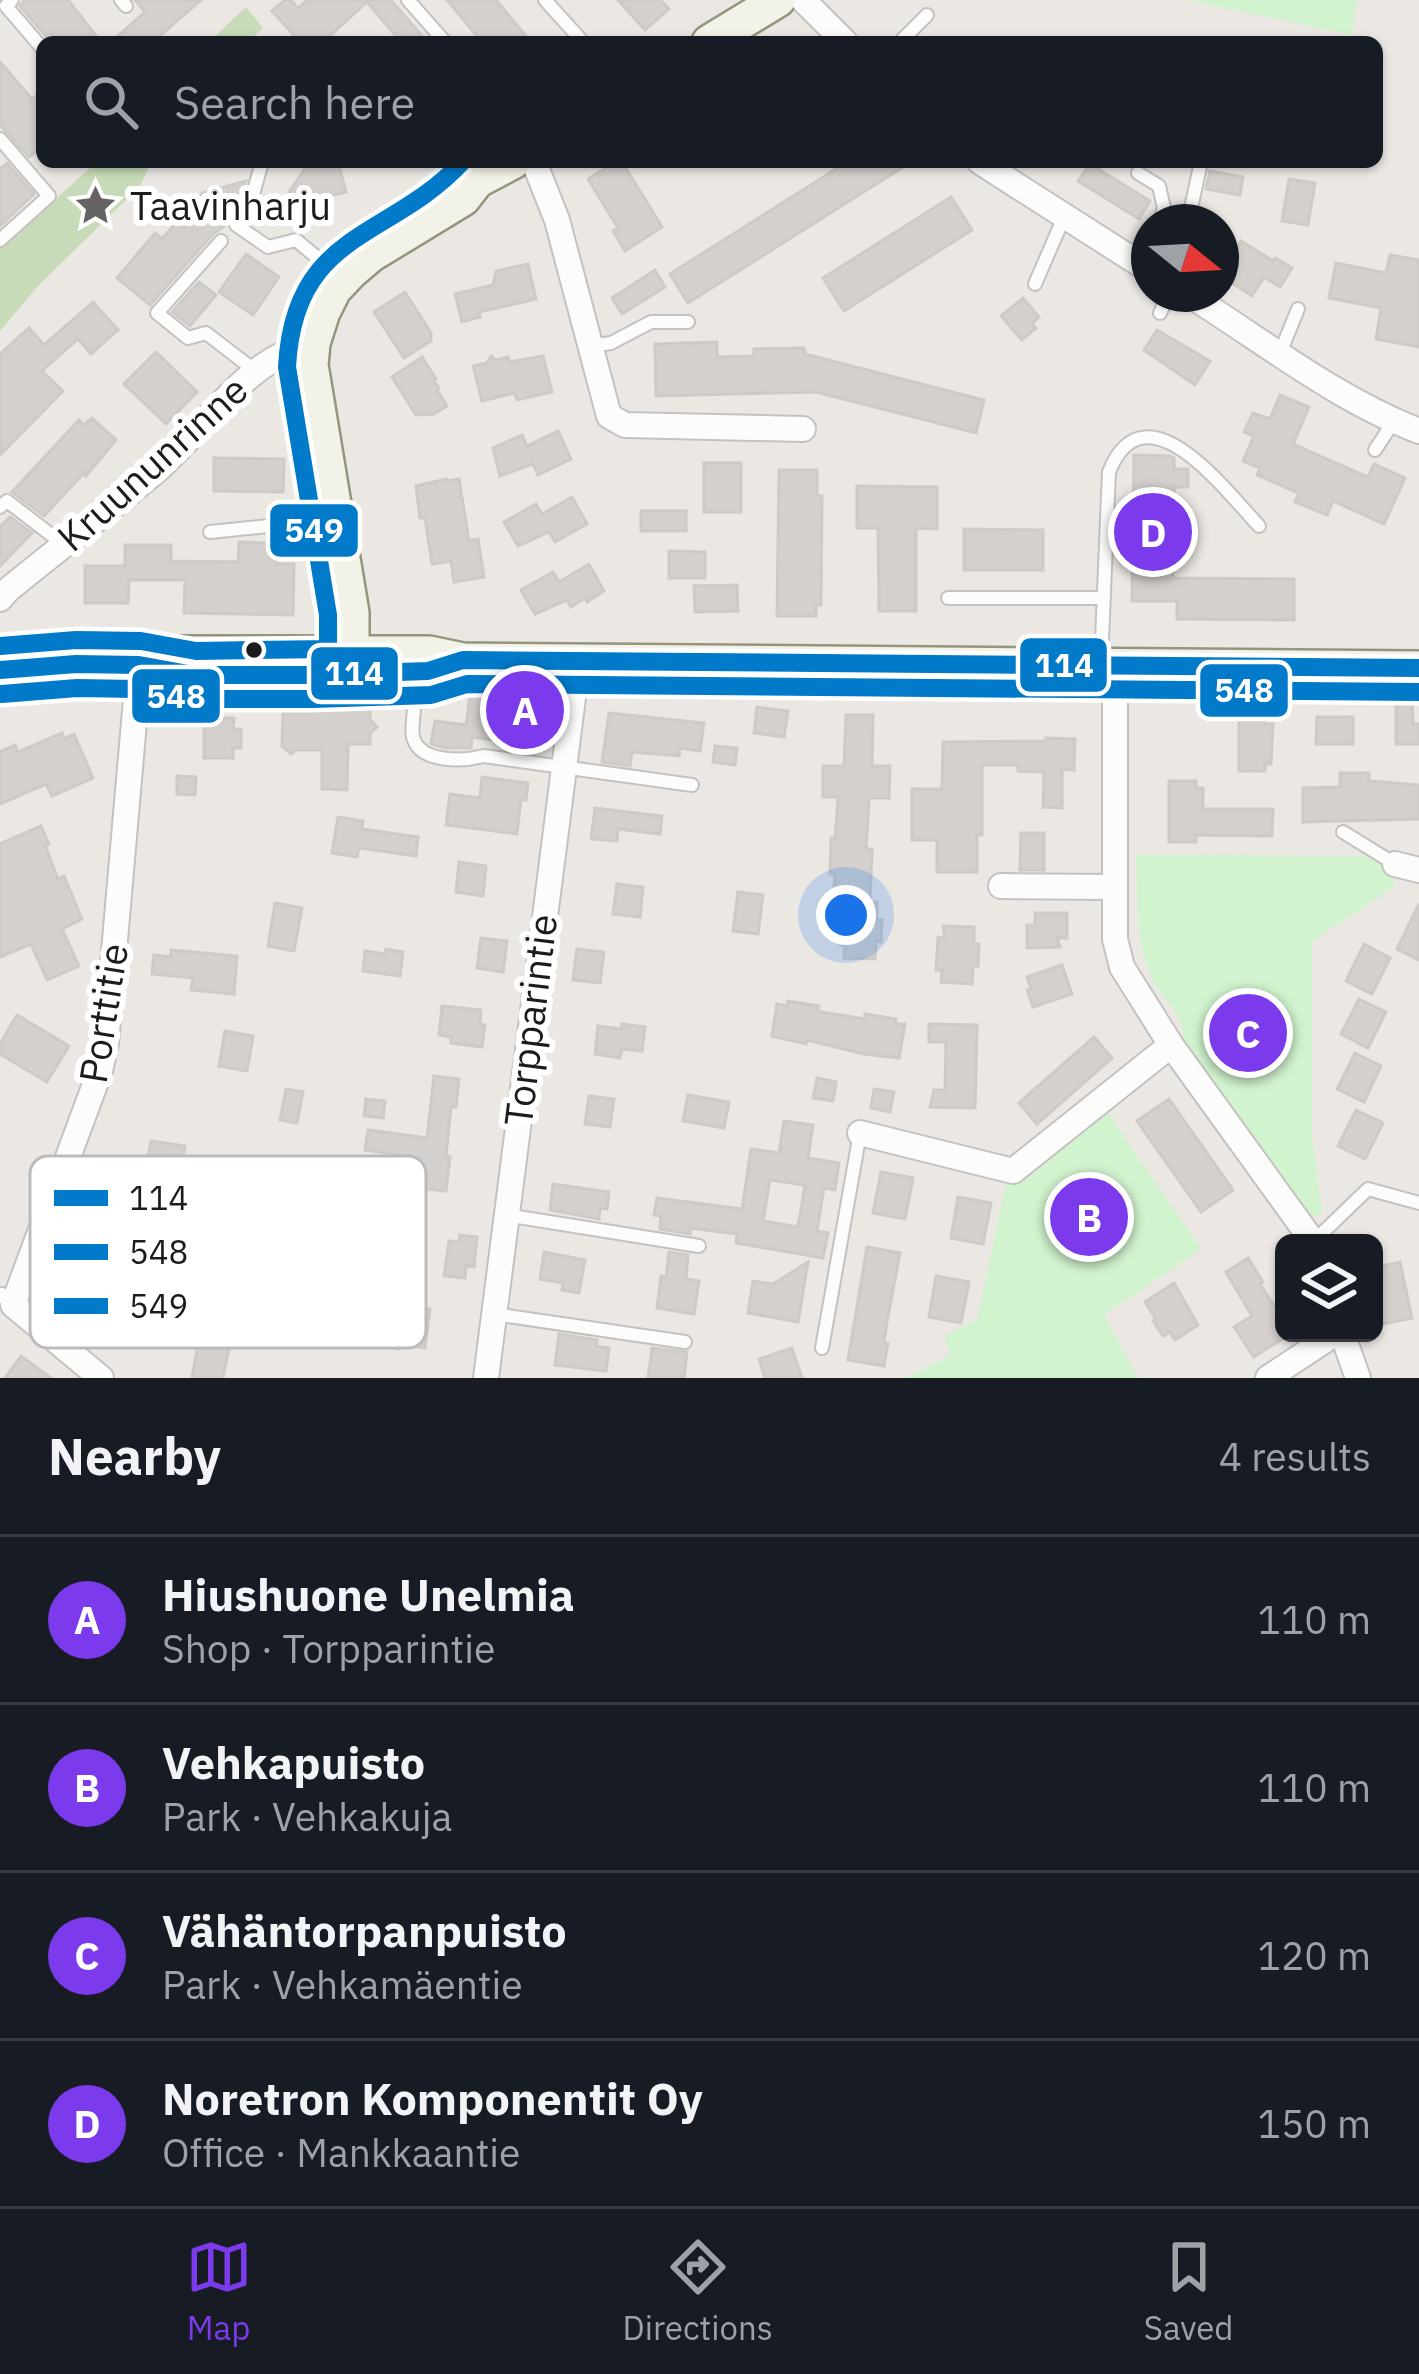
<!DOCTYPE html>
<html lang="en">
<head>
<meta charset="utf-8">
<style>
	body { margin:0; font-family:"IBM Plex Sans",sans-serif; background:#242831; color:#f1f3f6 }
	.controls { position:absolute; right:36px; bottom:36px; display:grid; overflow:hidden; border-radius:18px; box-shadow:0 3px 9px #0004 }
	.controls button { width:108px; height:108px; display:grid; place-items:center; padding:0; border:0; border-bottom:3px solid #363941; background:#171b24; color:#f1f3f6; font:60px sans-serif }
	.compass { position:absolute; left:1131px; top:204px; width:108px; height:108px; border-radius:50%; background:#171b24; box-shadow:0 3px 9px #0004; rotate:108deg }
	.you { position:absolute; left:846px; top:915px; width:42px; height:42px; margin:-30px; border:9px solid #fff; border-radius:50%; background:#1a73e8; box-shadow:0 0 0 18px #1a73e833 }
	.badge { display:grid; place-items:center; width:78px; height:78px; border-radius:50%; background:#7c3aed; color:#fff; font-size:39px; font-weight:700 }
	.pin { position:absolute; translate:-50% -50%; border:6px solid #fff; box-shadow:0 3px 12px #0006 }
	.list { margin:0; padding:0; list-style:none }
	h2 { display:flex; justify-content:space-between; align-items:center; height:156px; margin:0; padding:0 48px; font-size:51px }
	h2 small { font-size:39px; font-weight:400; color:#9ea1a6 }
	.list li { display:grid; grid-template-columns:78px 1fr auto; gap:36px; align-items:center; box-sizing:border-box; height:168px; padding:0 48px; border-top:3px solid #363941 }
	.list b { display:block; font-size:45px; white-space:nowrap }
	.list p { margin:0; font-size:39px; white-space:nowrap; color:#9ea1a6 }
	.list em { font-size:39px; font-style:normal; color:#9ea1a6 }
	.icon { flex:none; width:66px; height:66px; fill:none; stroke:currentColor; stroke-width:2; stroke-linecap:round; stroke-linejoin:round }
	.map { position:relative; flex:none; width:1419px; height:1378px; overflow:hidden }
	.search { position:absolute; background:#171b24; box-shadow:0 3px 9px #0004; left:36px; right:36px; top:36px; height:132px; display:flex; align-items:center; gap:30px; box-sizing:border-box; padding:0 42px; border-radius:18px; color:#9ea1a6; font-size:45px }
	.sheet { height:828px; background:#171b24 }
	nav { display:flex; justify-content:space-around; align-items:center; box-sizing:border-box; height:168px; border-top:3px solid #363941; background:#171b24; font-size:33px; color:#9ea1a6 }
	nav a { display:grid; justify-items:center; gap:6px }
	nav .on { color:#7c3aed }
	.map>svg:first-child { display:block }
	.forest { fill:#c7dbb8 }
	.park { fill:#d1f3ce }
	.building { fill:#d3d0cd; stroke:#cecac6; stroke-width:3; fill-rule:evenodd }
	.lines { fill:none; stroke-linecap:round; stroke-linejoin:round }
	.lane-casing { stroke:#c3c2c0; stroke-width:16 }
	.street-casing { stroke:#c3c2c0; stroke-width:28 }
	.secondary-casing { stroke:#95947c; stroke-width:38 }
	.lane { stroke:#fcfcfb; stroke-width:12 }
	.street { stroke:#fcfcfb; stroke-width:24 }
	.secondary { stroke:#f3f2e9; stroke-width:33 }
	.bus-1-casing { stroke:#fff; stroke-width:27 }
	.bus-2-casing { stroke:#fff; stroke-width:27 }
	.bus-3-casing { stroke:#fff; stroke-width:27 }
	.bus-1 { stroke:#007ac9; stroke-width:18 }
	.bus-2 { stroke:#007ac9; stroke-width:18 }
	.bus-3 { stroke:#007ac9; stroke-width:18 }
	.bus-dot { fill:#1c1c1c; stroke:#fff; stroke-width:4.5 }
	.labels { text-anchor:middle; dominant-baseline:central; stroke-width:12; stroke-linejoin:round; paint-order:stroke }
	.poi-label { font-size:39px; fill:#1c1c1c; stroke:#fff; text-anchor:start }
	.street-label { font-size:39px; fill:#1c1c1c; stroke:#fff }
	.key { fill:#fff; stroke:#bbb; stroke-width:3 }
	.key-label { font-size:33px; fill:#1c1c1c }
	.line-badge { stroke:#fff; stroke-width:4.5 }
	.badge-label { font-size:33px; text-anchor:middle; font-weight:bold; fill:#fff }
</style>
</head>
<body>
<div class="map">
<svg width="1419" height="1378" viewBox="0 0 1419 1378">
	<rect width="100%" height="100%" fill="#ebe8e4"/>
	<!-- forest -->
	<g class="forest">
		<path d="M246,7L263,28L247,42H209Z"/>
		<path d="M97,162H151L141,185L38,286L0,331V248Z"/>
	</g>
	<!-- park -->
	<g class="park">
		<path d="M1187,0H1357L1352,35Z"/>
		<path d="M1136,855L1374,856L1395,869L1393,888L1312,941V1136L1322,1214L1310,1216L1183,1040C1186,1016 1164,1001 1153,980C1134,942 1138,896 1136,855Z"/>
		<path d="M1108,1113L1201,1249L1104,1315L1138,1378H906L951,1355L944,1337L977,1319L1006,1184L1034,1173Z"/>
	</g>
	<!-- building -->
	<g class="building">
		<path d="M25,0H68L101,42H51L20,6Z"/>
		<path d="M135,0H201L153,42H111L145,12Z"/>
		<path d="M285,0H291L298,8L307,0H391L427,42H401L367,2L323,42H300L272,11Z"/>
		<path d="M447,0H496L531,42H482Z"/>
		<path d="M618,0H660L669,9L645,30Z"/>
		<path d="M0,62L32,99L42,91V146L29,157L0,125Z"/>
		<path d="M320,162H338L346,192L276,211L307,166Z"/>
		<path d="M616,162H622L662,227L625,251L613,231L618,228L588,179Z"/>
		<path d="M847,162H911L688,303L670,274Z"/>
		<path d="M7,163L34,194L0,226V169Z"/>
		<path d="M1090,164L1150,201L1139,219L1078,181Z"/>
		<path d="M1210,171L1243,177L1240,195L1206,189Z"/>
		<path d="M1289,179L1315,183L1308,225L1282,221Z"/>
		<path d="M246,181L240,200L226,225L213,234L150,305L117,278L155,233L162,239L202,193Z"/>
		<path d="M951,197L972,230L844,311L823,278Z"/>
		<path d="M1241,241L1273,261L1275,258L1292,268L1280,287L1264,277L1252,296L1221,276Z"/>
		<path d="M246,254L279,277L253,315L219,292Z"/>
		<path d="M1390,255L1419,260V347L1376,339L1381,308L1329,298L1336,263L1386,273Z"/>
		<path d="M528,264L536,299L479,312L480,317L462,322L455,294L493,285L496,271Z"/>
		<path d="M655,270L665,287L622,314L612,298Z"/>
		<path d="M199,282L216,295L190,326L172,312Z"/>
		<path d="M405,292L431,333V341L404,358L374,312Z"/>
		<path d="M1023,298L1039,317L1032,323L1036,328L1022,340L1001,316Z"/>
		<path d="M93,302L118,330L91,354L78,339L42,371L63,391L0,455V354L29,328L44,345Z"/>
		<path d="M1157,330L1210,361L1195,385L1144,350Z"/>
		<path d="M717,342V357L754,356V349L804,348L805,354L984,400L976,433L816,392L656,396L655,344Z"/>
		<path d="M156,352L197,392L166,424L124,384Z"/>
		<path d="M491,356L496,360L508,357L509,362L543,356L552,392L517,400L515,393L482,401L473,366L487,363Z"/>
		<path d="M422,357L436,379L434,381L439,388L437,390L447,406L434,414L416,415L392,377Z"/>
		<path d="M1280,395L1309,407L1293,444L1368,477L1374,464L1405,478L1384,524L1333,501L1327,515L1295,502L1299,493L1257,475L1260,468L1243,461L1254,436L1244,432L1253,413L1270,419Z"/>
		<path d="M92,418L116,440L86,476L84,473L44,516L12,492L79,420L84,425Z"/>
		<path d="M558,431L571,459L538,475L533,464L500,476L493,448L522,435L527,446Z"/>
		<path d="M1134,455L1170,456L1174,458V469H1188V487H1174L1173,578L1294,579V620L1177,619V601H1132Z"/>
		<path d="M214,458L284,459L283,492L214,491Z"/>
		<rect x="704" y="463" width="37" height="49"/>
		<path d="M779,470H817V496H822L821,605H816V616H777Z"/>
		<path d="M447,479L448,481L459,479L469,541L478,539L484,577L454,582L451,561L432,564L425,518H420L416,486Z"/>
		<path d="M857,486L937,487V529L916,528V611H879L878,528H857Z"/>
		<path d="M572,497L587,524L555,542L549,532L518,546L504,522L536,504L542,514Z"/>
		<rect x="641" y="511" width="45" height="20"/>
		<path d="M10,517L32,533L0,566V527Z"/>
		<path d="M964,529L1043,530V570H964Z"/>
		<path d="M239,542L276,543V564H294L293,615L184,613L185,580H129L128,603H85V566H125V545H171V561L238,562Z"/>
		<path d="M669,551L705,552V578H669Z"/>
		<path d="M589,564L604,591L587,602L585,598L571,607L567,600L535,614L521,590L553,572L559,582Z"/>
		<path d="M737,585L738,611L695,612L694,586Z"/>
		<path d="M1396,689H1412L1413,724H1419V744H1396Z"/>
		<path d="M470,696L532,704L530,724L538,725L535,746L472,737L471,748H445L431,744L435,721L466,725Z"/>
		<path d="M757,707L788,711L784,737L754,733Z"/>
		<path d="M283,709H370V719L377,727L370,733V744H348L347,790L322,789V750H296L291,754L282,746Z"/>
		<path d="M609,713L704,723L700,751L680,748L679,756L632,752L630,766L602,762Z"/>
		<path d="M846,715H873L872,766H890L889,798H869L866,849H872L870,902H877V919L882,920L881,942L876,941L875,959L844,958L845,946L840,945L842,886H834L835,874H830L831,838L835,839L838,797H823V766H844Z"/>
		<path d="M1239,717H1265V724H1273L1271,764H1265V771H1239Z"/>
		<path d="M1317,717H1353V744H1316Z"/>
		<path d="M204,718H234L233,729H241V748H233V758H204Z"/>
		<path d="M62,733L64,739L74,734L93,778L52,796L46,784L0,804V752L15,745L18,752Z"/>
		<path d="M1046,738L1075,739L1074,770L1062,769V808L1043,807L1044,772L1018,771V765H982V835H977V872H937V840H912V789H942L943,742L1046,741Z"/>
		<path d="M715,746L737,748L735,765L713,762Z"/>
		<path d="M1340,773H1369V781L1419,785V819L1303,822V788L1340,787Z"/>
		<path d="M177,776L196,777L195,795L177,794Z"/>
		<path d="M482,777L528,783L526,800L521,799L517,834L446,825L450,794L480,798Z"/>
		<path d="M1169,781H1196V788H1203V809H1273L1272,836L1196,835V842H1169Z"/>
		<path d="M595,808L662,816L660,834L618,829L617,841L591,839Z"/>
		<path d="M338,817L363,821L362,829L418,837L416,856L359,848L357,857L332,853Z"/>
		<path d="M41,826L49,844L45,845L58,879L64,876L82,919L62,929L79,966L47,980L31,944L0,957V844Z"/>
		<path d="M1021,833H1044V870H1020Z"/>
		<path d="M459,862L486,866L483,896L456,892Z"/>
		<path d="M617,884L643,887L640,917L613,914Z"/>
		<path d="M738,892L763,895L758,934L733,931Z"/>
		<path d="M275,903L302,908L294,951L268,946Z"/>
		<path d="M1419,904V960L1397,949Z"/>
		<path d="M1035,913H1067V938H1057L1060,947L1027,948V925H1035Z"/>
		<path d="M943,926L974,927V944H979L978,966H973L972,984L941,982L942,970H936L938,937L945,938Z"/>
		<path d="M481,938L507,941L503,972L477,968Z"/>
		<path d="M1364,944L1390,958L1372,994L1346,981Z"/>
		<path d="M386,949L403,952L400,976L363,971L365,951L385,954Z"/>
		<path d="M577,949L604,952L600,983L573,980Z"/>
		<path d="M171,950L237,956L234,994L191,990L193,978L152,974L154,955L171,957Z"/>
		<path d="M1062,965L1072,994L1033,1007L1027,990L1031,989L1027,977Z"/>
		<path d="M1359,999L1386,1012L1368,1048L1341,1034Z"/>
		<path d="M788,1001L819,1006L818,1011L828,1013L865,1019V1014L896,1019L895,1024H905L899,1058L864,1054L807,1040L806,1044L772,1036L777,1004L787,1006Z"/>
		<path d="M442,1006L481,1010L480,1024L485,1025L482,1047L451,1043V1037L439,1035Z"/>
		<path d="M17,1015L69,1046L47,1082L0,1054V1044Z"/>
		<path d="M622,1024L645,1027L642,1051L622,1049L620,1058L595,1054L598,1026L621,1029Z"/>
		<path d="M929,1024L977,1025L975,1108L930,1107L934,1090H945L946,1042H929Z"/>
		<path d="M225,1031L253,1036L247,1071L219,1066Z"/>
		<path d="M1094,1037L1112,1058L1037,1124L1019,1103Z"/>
		<path d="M1355,1053L1381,1066L1364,1102L1337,1089Z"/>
		<path d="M434,1076L459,1079L456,1107H451L446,1156L450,1157L446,1191L417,1188L421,1158L365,1150L368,1130L427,1138Z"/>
		<path d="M817,1078L836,1082L833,1101L813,1098Z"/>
		<path d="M286,1089L303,1092L297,1123L280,1120Z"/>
		<path d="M874,1089L894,1092L890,1112L871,1108Z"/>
		<path d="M688,1095L729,1102L724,1128L683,1121Z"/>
		<path d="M589,1096L614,1099L610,1127L585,1124Z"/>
		<path d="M366,1099L385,1101L383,1118L364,1116Z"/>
		<path d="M1169,1099L1233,1190L1201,1212L1137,1121Z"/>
		<path d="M1356,1110L1383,1123L1365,1159L1338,1146Z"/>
		<path d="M784,1121L813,1125L808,1158L839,1163L835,1190L824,1188L817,1231L828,1233L823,1258L736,1243L737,1234L690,1228V1234L660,1229L661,1216L654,1215L657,1198L742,1209L751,1149L779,1153ZM770,1180L805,1185L798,1227L763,1221Z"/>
		<path d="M151,1141L185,1146L174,1206L178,1208L152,1283L165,1288L160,1301L163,1302L148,1345L111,1331L125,1292L112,1288L131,1234L115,1228L126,1201L139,1206Z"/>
		<path d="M881,1172L913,1178L905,1219L873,1213Z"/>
		<path d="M226,1184L257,1189L233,1328L223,1378H192Z"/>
		<path d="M553,1184L609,1192L607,1209L600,1208L599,1219L550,1210Z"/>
		<path d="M958,1197L991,1203L983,1244L951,1238Z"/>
		<path d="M460,1235L477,1237L474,1267L466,1266L465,1278L444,1276L449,1241L459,1242Z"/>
		<path d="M867,1247L900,1253L887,1322L884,1342L888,1343L884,1366L848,1360Z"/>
		<path d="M544,1252L585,1260L579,1293L562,1290L563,1283L540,1279Z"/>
		<path d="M669,1252L688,1255L686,1279L699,1281L694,1314L657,1308L661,1276L666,1277Z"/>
		<path d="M1248,1258L1263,1282L1260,1284L1284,1321V1333H1291L1254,1357L1234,1327L1252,1316L1226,1272Z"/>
		<path d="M808,1262L798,1322L748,1313L753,1281L773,1284Z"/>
		<path d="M1400,1262L1412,1318L1378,1325L1374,1307V1268Z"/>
		<path d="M936,1276L969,1282L961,1323L929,1317Z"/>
		<path d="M1174,1283L1198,1325L1175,1340L1170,1332L1163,1336L1153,1321L1156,1319L1145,1302Z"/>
		<path d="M404,1305L430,1309L425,1348L399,1344V1349L374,1346L377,1323L401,1326Z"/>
		<path d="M559,1334L597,1340L596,1346L609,1348L606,1371L555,1365Z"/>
		<path d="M652,1348L687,1352L684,1378H648Z"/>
		<path d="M792,1348L802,1378H765L759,1359Z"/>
		<path d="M21,1356L51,1378H5Z"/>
	</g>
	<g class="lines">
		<defs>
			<g id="lane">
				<path d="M12,0L6,6L42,48"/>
				<path d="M121,0L126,6"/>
				<path d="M408,0L445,42"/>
				<path d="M545,0L583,42"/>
				<path d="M900,42L927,15"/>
				<path d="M0,139L49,196L0,240"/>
				<path d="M262,162L250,205L236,225L268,247L296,240L343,279"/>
				<path d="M1138,173L1159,186L1164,208L1160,222"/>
				<path d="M1188,222L1201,162"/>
				<path d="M221,241L157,313L188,338L206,333L254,370"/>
				<path d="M1132,259L1149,242"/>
				<path d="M1035,284L1064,217"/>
				<path d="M1160,313L1169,294"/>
				<path d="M590,346L611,343L651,322H688"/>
				<path d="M1280,353L1298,309"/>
				<path d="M1375,450L1394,421"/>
				<path d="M0,507L7,501L63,544"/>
				<path d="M210,532L336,519"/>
				<path d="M948,598H1102"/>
				<path d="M1101,664L1109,472C1145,382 1226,491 1259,526"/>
				<path d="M414,707C414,716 411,729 413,737C420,764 464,761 484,756L692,785"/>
				<path d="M1343,832L1395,864"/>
				<path d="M506,1215L699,1246"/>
				<path d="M1314,1241L1368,1189L1419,1203"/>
				<path d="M0,1297L2,1294"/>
				<path d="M494,1314L685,1342"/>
				<path d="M822,1348L860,1133"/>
			</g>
			<g id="street">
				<path d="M803,0L845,42"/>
				<path d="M534,162L557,220L609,416L625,425L803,429"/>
				<path d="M980,162L1149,270"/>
				<path d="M1188,294C1263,341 1336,399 1419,431"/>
				<path d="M0,599L9,589C58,549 108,511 156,471C208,426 243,360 313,343"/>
				<path d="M1115,667V939L1122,967L1171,1045L1314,1243"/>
				<path d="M1395,864L1419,870"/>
				<path d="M1001,886L1114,887"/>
				<path d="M860,1133L1013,1171L1171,1045"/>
				<path d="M1342,1333L1358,1378"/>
				<path d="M101,1378L13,1305L100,1071L106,1043L139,665"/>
				<path d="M486,1378L574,690L570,661"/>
				<path d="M1268,1378L1336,1333"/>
			</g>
			<g id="secondary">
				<path d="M709,42L778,0"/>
				<path d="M139,665L181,653H429L463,660L1419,668"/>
				<path d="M0,670C45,661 113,660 157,669"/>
				<path d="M352,671V613L311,365L313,343L323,312L334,290L351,272L371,255L463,199L477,181L513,162"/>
			</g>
		</defs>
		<!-- lane casing -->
		<use href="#lane" class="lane-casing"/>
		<!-- street casing -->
		<use href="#street" class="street-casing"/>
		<!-- secondary casing -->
		<use href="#secondary" class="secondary-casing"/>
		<!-- lane -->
		<use href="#lane" class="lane"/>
		<!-- street -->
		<use href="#street" class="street"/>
		<!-- secondary -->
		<use href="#secondary" class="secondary"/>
		<defs>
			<path id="bus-1" d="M0,670L76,664L139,665L194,675H312L428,671L463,660L1419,668"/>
			<path id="bus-2" d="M2,694L77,688L137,689L192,699H313L431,695L467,684L1419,692"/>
			<path id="bus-3" d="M0,646L76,640L141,641L196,651L328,649V615L287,367C294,230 390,240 462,162"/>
		</defs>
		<!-- bus-1 casing -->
		<use href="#bus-1" class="bus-1-casing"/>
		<!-- bus-2 casing -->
		<use href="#bus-2" class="bus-2-casing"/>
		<!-- bus-3 casing -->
		<use href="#bus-3" class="bus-3-casing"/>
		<!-- bus-1 -->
		<use href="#bus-1" class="bus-1"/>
		<!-- bus-2 -->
		<use href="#bus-2" class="bus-2"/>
		<!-- bus-3 -->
		<use href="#bus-3" class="bus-3"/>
	</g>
	<!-- icons -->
	<defs>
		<symbol id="sight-bare" viewBox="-9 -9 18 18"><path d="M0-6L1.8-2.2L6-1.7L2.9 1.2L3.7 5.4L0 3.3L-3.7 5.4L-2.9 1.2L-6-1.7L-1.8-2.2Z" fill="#646362" stroke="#fff" stroke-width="2.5" paint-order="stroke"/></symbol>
	</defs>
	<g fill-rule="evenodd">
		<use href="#sight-bare" x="66" y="176" width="59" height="59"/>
	</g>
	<!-- markers -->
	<circle class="bus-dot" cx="254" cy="650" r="10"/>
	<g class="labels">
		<!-- poi labels -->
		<g class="poi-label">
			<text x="130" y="205">Taavinharju</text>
		</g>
		<!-- street labels -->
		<g class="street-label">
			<text transform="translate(152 463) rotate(-42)">Kruununrinne</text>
			<text transform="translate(103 1013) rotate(-81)">Porttitie</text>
			<text transform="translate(530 1020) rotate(-83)">Torpparintie</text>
		</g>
	</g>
	<!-- legend -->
	<rect x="30" y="1156" width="396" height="192" rx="18" class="key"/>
	<rect x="54" y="1190" width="54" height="16" fill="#007ac9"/>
	<rect x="54" y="1244" width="54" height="16" fill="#007ac9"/>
	<rect x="54" y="1298" width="54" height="16" fill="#007ac9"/>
	<g class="key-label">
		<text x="129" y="1210">114</text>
		<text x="129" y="1264">548</text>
		<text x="129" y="1318">549</text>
	</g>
	<g class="line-badge">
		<rect x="268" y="502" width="92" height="57" rx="12" fill="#007ac9"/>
		<rect x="1018" y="636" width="91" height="58" rx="12" fill="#007ac9"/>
		<rect x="309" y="645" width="91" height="57" rx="12" fill="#007ac9"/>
		<rect x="1198" y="662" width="92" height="57" rx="12" fill="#007ac9"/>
		<rect x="130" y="667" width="92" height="58" rx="12" fill="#007ac9"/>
	</g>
	<g class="badge-label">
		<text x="314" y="542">549</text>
		<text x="1064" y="677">114</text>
		<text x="354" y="685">114</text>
		<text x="1244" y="702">548</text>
		<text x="176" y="708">548</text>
	</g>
</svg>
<div class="controls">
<button><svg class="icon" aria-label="layers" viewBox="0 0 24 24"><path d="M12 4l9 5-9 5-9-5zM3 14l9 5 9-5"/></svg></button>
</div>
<svg class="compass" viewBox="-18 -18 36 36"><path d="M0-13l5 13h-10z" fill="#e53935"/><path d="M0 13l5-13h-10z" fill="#9ea1a6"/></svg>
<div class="you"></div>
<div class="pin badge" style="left:525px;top:710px">A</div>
<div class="pin badge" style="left:1089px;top:1217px">B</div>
<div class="pin badge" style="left:1248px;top:1033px">C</div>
<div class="pin badge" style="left:1153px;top:532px">D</div>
<div class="search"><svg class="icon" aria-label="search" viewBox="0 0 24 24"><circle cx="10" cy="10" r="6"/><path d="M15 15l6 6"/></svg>Search here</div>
</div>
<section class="sheet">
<h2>Nearby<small>4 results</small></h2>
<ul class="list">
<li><span class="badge">A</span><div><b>Hiushuone Unelmia</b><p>Shop · Torpparintie</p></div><em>110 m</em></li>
<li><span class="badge">B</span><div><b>Vehkapuisto</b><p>Park · Vehkakuja</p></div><em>110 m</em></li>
<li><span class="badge">C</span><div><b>Vähäntorpanpuisto</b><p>Park · Vehkamäentie</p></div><em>120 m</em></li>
<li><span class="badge">D</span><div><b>Noretron Komponentit Oy</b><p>Office · Mankkaantie</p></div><em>150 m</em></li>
</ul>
</section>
<nav>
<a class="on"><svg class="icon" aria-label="map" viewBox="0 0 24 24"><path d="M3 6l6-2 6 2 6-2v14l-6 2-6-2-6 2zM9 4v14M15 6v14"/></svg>Map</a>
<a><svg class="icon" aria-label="directions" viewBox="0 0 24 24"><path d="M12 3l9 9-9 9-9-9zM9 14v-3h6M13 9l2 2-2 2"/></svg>Directions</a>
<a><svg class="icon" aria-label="saved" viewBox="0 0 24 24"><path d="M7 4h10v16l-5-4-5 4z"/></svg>Saved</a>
</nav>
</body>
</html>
